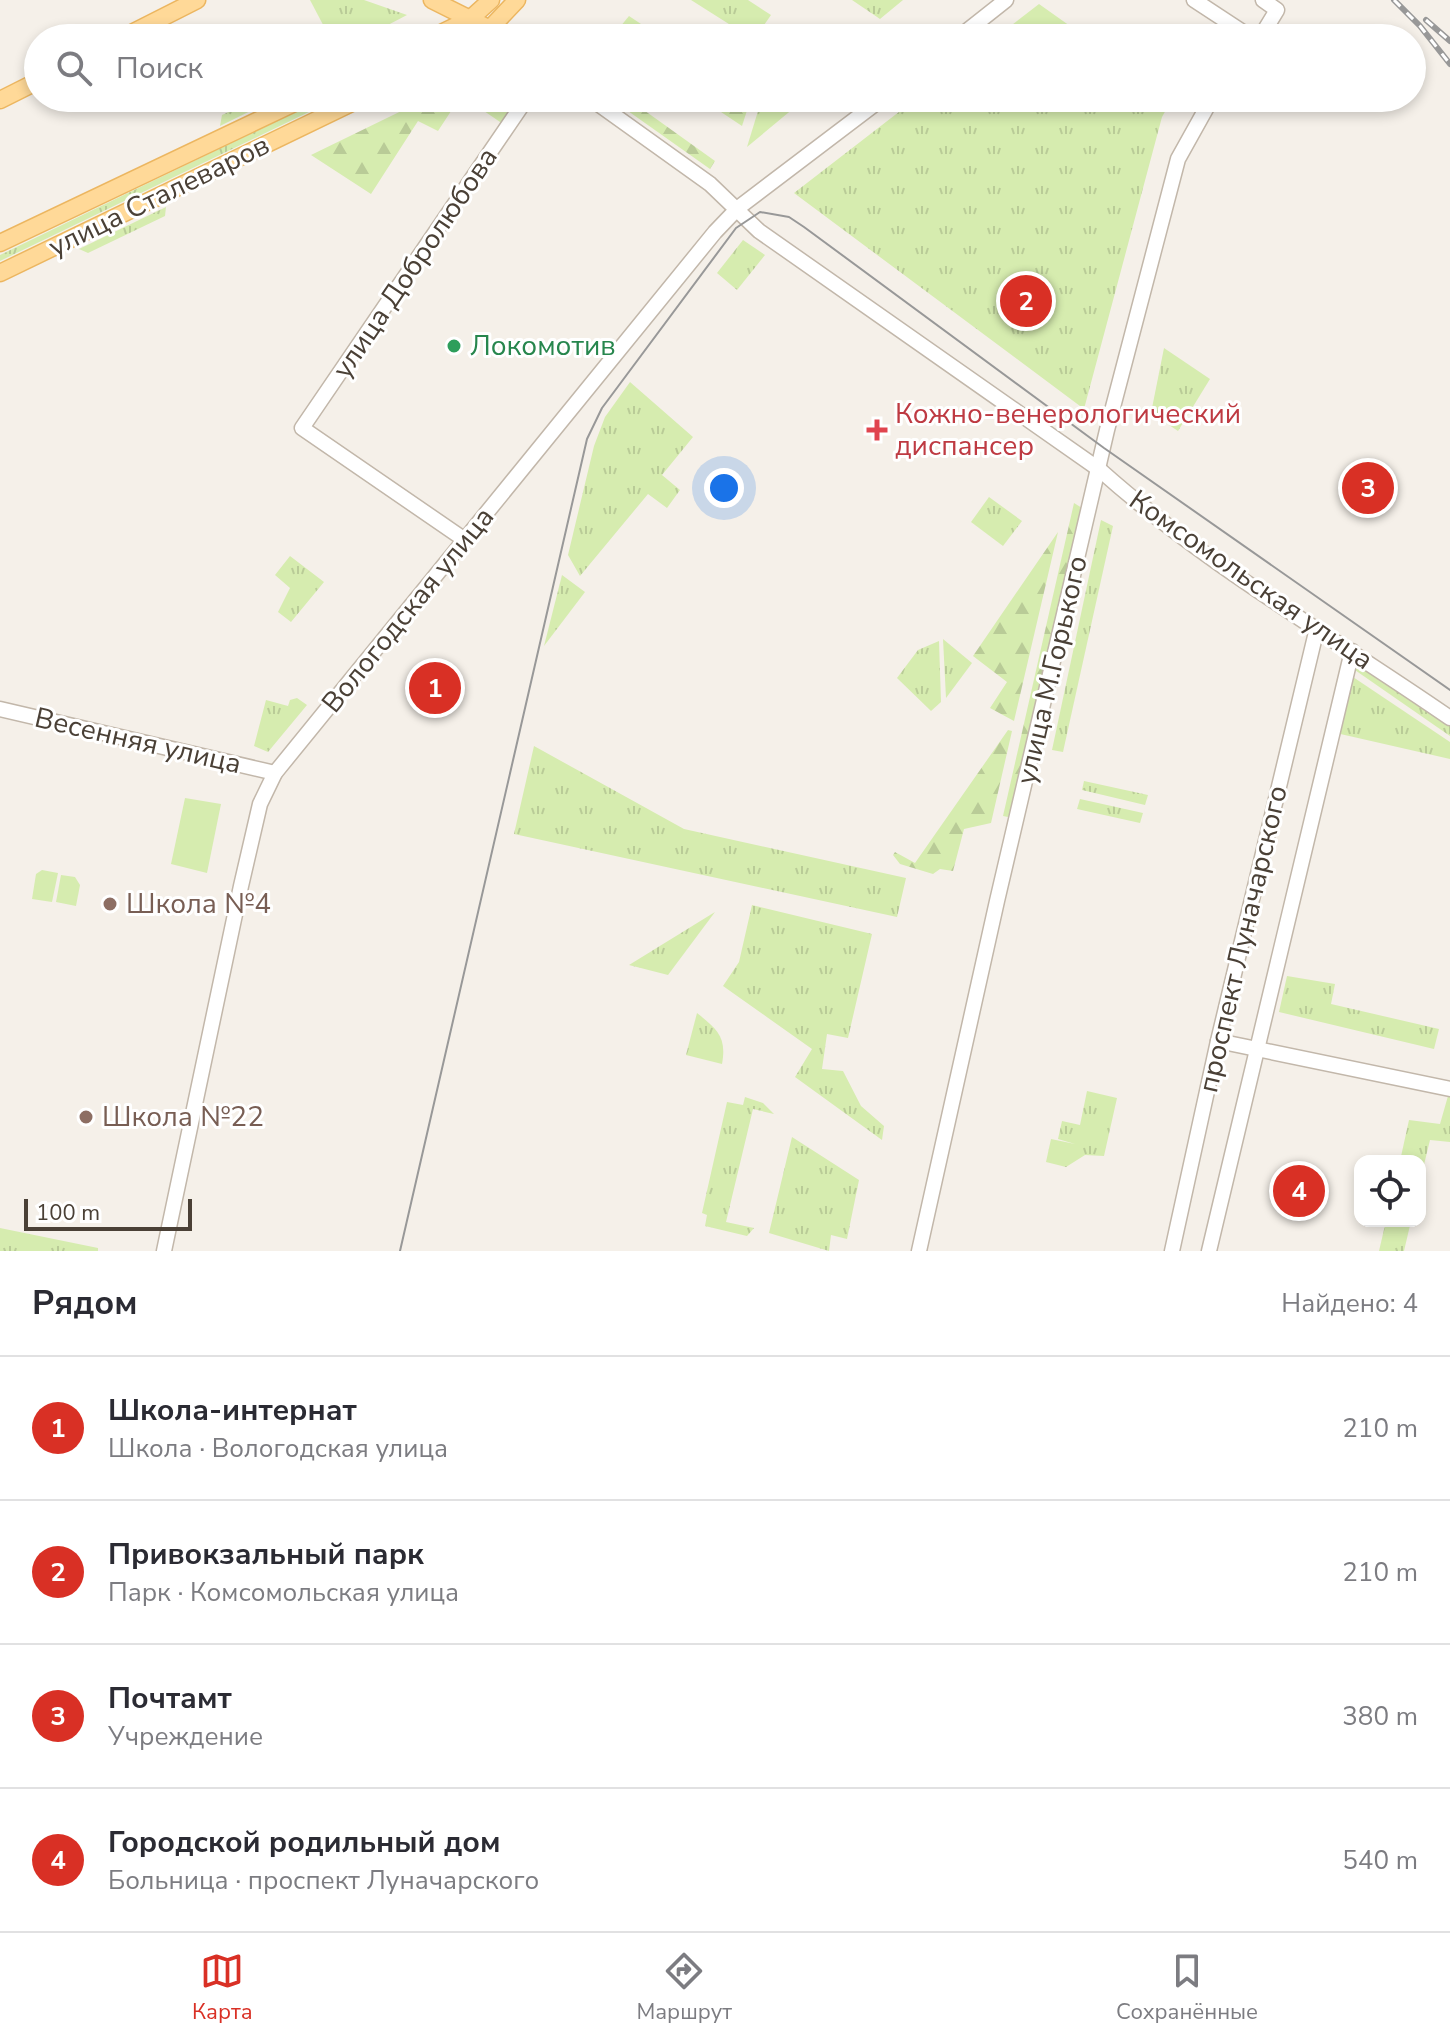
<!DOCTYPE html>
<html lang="ru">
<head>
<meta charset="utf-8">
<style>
	body { margin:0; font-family:"Nunito Sans",sans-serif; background:#f2f2f3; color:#2b2b33 }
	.controls { position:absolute; right:24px; bottom:24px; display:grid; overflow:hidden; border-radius:16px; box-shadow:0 4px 12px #0003 }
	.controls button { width:72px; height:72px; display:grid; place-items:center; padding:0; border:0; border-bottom:2px solid #e1e1e2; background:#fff; color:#2b2b33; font:40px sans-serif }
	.scale { position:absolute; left:24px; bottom:20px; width:168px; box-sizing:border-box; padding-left:8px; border:4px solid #4a4036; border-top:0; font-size:22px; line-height:28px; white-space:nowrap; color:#4a4036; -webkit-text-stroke:6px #fff; paint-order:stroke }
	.you { position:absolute; left:724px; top:488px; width:28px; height:28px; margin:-20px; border:6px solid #fff; border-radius:50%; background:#1a73e8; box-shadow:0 0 0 12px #1a73e833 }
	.badge { display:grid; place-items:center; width:52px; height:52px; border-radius:50%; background:#d93025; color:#fff; font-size:26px; font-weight:700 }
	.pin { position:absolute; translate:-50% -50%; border:4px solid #fff; box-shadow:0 2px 8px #0006 }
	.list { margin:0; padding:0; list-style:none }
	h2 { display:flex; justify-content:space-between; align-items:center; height:104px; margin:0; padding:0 32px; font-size:34px }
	h2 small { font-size:26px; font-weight:400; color:#7c7c81 }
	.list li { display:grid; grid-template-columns:52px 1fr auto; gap:24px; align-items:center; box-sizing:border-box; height:144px; padding:0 32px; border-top:2px solid #e1e1e2 }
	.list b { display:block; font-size:30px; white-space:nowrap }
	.list p { margin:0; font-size:26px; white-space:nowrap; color:#7c7c81 }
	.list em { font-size:26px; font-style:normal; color:#7c7c81 }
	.icon { flex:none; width:44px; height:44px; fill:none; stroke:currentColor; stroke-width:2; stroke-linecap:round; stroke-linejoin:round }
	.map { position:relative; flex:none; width:1450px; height:1251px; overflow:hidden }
	.search { position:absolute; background:#fff; box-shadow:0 4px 12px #0003; left:24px; right:24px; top:24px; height:88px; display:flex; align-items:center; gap:20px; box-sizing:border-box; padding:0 28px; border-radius:44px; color:#7c7c81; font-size:30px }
	.sheet { height:680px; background:#fff }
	nav { display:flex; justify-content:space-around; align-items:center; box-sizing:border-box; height:112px; border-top:2px solid #e1e1e2; background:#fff; font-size:22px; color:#7c7c81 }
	nav a { display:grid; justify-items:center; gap:4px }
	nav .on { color:#d93025 }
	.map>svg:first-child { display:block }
	.grass { fill:url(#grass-tufts) }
	.forest { fill:url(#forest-firs) }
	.pitch { fill:#d6ecaf }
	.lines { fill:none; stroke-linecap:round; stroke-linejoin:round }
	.minor-casing { stroke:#c2b7aa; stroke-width:17 }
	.major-casing { stroke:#ecb660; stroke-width:19 }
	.minor { stroke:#fff; stroke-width:14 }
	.major { stroke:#ffd998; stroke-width:16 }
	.tram { stroke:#989898; stroke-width:2 }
	.rail-casing { stroke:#989898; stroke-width:6 }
	.rail { stroke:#fff; stroke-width:3; stroke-dasharray:9; stroke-linecap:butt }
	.leisure-dot { fill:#2e9e5b; stroke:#fff; stroke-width:3 }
	.health-dot { fill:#e0444e; stroke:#fff; stroke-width:3 }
	.education-dot { fill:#8d6e63; stroke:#fff; stroke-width:3 }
	.labels { text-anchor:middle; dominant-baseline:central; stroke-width:6; stroke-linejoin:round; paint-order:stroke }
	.street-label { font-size:28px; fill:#4a4036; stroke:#fff }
	.leisure-label { font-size:28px; fill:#27864d; stroke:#fff; text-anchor:start }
	.health-label { font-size:28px; fill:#be3a42; stroke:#fff; text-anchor:start }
	.education-label { font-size:28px; fill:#785e54; stroke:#fff; text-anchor:start }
</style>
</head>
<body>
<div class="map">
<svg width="1450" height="1251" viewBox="0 0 1450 1251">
	<defs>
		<pattern id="grass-tufts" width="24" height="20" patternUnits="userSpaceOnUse" patternTransform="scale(2)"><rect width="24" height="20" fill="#d6ecaf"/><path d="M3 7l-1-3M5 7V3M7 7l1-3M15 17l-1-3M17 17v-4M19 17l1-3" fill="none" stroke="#b9cb97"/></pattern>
		<pattern id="forest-firs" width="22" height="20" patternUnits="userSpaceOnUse" patternTransform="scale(2)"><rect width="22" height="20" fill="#d6ecaf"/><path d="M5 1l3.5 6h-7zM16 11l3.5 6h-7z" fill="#b9cb97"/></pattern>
	</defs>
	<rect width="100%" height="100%" fill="#f5f0e9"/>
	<!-- grass -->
	<g class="grass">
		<path d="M310,0H364L407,15L363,38H330Z"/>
		<path d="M691,0H748L771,15L755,38H751Z"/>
		<path d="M852,0H903L880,19Z"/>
		<path d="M1039,4L1087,38H995Z"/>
		<path d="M259,98H277L220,126L222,115Z"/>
		<path d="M324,98H338L0,261V255Z"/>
		<path d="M465,98H492L512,112L503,124Z"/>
		<path d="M762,98H794L800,103L747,147Z"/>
		<path d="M917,98L1172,99L1162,117L1084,409L794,193Z"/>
		<path d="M166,207L165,216L88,253L79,249Z"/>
		<path d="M743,240L765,255L737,290L717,273Z"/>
		<path d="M1164,348L1210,379L1178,431L1151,413Z"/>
		<path d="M630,382L693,437L662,475L680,490L667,508L648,494L580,576L568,555L594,446L605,417Z"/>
		<path d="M989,497L1022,521L1003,546L971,522Z"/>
		<path d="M1101,520L1113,526L1063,752L1052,750Z"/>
		<path d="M290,556L324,582L291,622L278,612L290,588L275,575Z"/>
		<path d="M562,575L585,592L544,646Z"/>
		<path d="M943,639L972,663L946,698Z"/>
		<path d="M939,641L941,702L931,711L897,678L918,650Z"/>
		<path d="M1355,656L1450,722V736L1352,668Z"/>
		<path d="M1350,675L1450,742V759L1336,733Z"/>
		<path d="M297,698L307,705L268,752L254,746L266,700L288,706L290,700Z"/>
		<path d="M534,746L684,829L906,878L897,917L514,834Z"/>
		<path d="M1084,781L1148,795L1145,805L1082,790Z"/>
		<path d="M1080,799L1143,813L1140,823L1077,809Z"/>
		<path d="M752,905L872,934L848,1038L827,1034L822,1069L843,1071L861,1106L884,1126L882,1140L795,1077L812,1049L723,986L739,962Z"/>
		<path d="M715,912L668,975L629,965Z"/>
		<path d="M1287,976L1335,984L1331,1004L1439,1029L1434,1049L1279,1012Z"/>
		<path d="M697,1013C717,1029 727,1037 722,1064L686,1055Z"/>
		<path d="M1450,1089V1142L1430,1140L1420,1181V1161H1400L1409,1120L1440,1124Z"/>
		<path d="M1087,1091L1117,1098L1104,1156L1085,1155L1066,1167L1046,1162L1051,1139L1075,1144L1058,1139L1062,1121L1080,1125Z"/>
		<path d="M745,1097L763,1103L774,1114L753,1109L726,1222L754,1228L747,1236L705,1226L707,1215L702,1213L727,1102L743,1105Z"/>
		<path d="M792,1137L859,1180L847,1239L831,1235L829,1251L769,1233Z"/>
		<path d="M1386,1221H1411L1404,1251H1379Z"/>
		<path d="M0,1228L98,1248V1251H0Z"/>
	</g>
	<!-- forest -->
	<g class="forest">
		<path d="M629,16L662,38H623L615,33Z"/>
		<path d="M428,98H450L457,102L438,131L418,121L371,194L311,155Z"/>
		<path d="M700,98H751L742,126Z"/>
		<path d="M634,103L715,161L710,169L628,111Z"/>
		<path d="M1074,503L1082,508L1013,809L1008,817L1003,816Z"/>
		<path d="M1058,532L1014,721L990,708L1007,682L973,656Z"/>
		<path d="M1008,730L1012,731L991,823L964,829L953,871L940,869L933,874L900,864L893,855L895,852L915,863Z"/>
	</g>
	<!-- pitch -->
	<g class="pitch">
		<path d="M185,798L221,804L207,873L171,864Z"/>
		<path d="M42,870L58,873L52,902L32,899L36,874Z"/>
		<path d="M61,875L75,877L80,885L76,906L56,902Z"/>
	</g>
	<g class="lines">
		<defs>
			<g id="minor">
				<path d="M1194,0L1252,38"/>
				<path d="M492,30L504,38"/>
				<path d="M958,38L1006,0"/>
				<path d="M1260,38L1277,10L1263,0"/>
				<path d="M590,98L710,184L759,231L1100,470C1206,565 1333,637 1450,718"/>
				<path d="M465,540L302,428L527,98"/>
				<path d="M0,709L275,773"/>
				<path d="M1218,1041L1450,1089"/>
				<path d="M164,1251L241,886L260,804L275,773L715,232L738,208L883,98"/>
				<path d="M919,1251L997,901L1107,430L1178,159L1212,98"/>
				<path d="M1172,1251L1218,1041L1317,628"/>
				<path d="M1209,1251L1352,651"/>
			</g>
			<g id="major">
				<path d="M432,0L492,30"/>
				<path d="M122,38L197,0"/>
				<path d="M431,38L470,19L491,0"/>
				<path d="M481,38L517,0"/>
				<path d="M0,100L38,81"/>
				<path d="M0,243L305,98"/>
				<path d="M0,273L362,98"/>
			</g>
		</defs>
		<!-- minor casing -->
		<use href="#minor" class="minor-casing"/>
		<!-- major casing -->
		<use href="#major" class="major-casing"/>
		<!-- minor -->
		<use href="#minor" class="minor"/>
		<!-- major -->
		<use href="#major" class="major"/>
		<!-- tram -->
		<path class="tram" d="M400,1251L587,439L602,408L736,228L760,212L789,217L804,227L1104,448L1450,690"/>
		<defs>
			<g id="rail">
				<path d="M1394,0L1420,26L1450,64"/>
				<path d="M1426,20L1450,41"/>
			</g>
		</defs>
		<!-- rail casing -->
		<use href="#rail" class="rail-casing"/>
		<!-- rail -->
		<use href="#rail" class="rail"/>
	</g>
	<!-- markers -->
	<circle class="leisure-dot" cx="454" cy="346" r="8"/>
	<path class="health-dot" d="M873 418h8v8h8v8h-8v8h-8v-8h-8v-8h8z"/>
	<g class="education-dot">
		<circle cx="110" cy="904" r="8"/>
		<circle cx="86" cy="1117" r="8"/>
	</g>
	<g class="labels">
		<!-- street labels -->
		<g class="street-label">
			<text transform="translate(159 196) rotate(-26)">улица Сталеваров</text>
			<text transform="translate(415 263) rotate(-56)">улица Добролюбова</text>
			<text transform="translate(1251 580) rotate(35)">Комсомольская улица</text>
			<text transform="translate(408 610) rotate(-51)">Вологодская улица</text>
			<text transform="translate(1052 670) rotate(-77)">улица М.Горького</text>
			<text transform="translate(138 741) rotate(13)">Весенняя улица</text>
			<text transform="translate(1243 939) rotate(-77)">проспект Луначарского</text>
		</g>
		<!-- leisure labels -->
		<g class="leisure-label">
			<text x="470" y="346">Локомотив</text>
		</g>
		<!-- health labels -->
		<g class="health-label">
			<text x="895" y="414">Кожно-венерологический<tspan x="895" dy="32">диспансер</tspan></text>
		</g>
		<!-- education labels -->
		<g class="education-label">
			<text x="126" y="904">Школа №4</text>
			<text x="102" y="1117">Школа №22</text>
		</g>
	</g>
</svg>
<div class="controls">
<button><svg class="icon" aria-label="locate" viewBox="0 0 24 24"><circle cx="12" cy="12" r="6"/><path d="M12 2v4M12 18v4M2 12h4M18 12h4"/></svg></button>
</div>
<div class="scale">100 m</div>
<div class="you"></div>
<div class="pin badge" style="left:435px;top:688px">1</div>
<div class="pin badge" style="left:1026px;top:301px">2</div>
<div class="pin badge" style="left:1368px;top:488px">3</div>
<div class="pin badge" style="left:1299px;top:1191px">4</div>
<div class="search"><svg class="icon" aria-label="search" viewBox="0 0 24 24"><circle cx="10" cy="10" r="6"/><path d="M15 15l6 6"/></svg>Поиск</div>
</div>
<section class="sheet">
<h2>Рядом<small>Найдено: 4</small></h2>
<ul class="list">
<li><span class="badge">1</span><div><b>Школа-интернат</b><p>Школа · Вологодская улица</p></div><em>210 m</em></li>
<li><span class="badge">2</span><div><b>Привокзальный парк</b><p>Парк · Комсомольская улица</p></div><em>210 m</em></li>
<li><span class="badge">3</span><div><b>Почтамт</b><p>Учреждение</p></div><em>380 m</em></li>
<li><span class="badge">4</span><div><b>Городской родильный дом</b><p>Больница · проспект Луначарского</p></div><em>540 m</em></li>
</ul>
</section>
<nav>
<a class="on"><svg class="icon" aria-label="map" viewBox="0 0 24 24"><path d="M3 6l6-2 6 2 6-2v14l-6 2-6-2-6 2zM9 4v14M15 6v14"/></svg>Карта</a>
<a><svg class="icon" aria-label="directions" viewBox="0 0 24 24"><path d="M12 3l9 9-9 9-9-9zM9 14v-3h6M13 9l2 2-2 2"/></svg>Маршрут</a>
<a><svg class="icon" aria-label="saved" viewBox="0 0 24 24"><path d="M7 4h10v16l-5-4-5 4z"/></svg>Сохранённые</a>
</nav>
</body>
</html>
